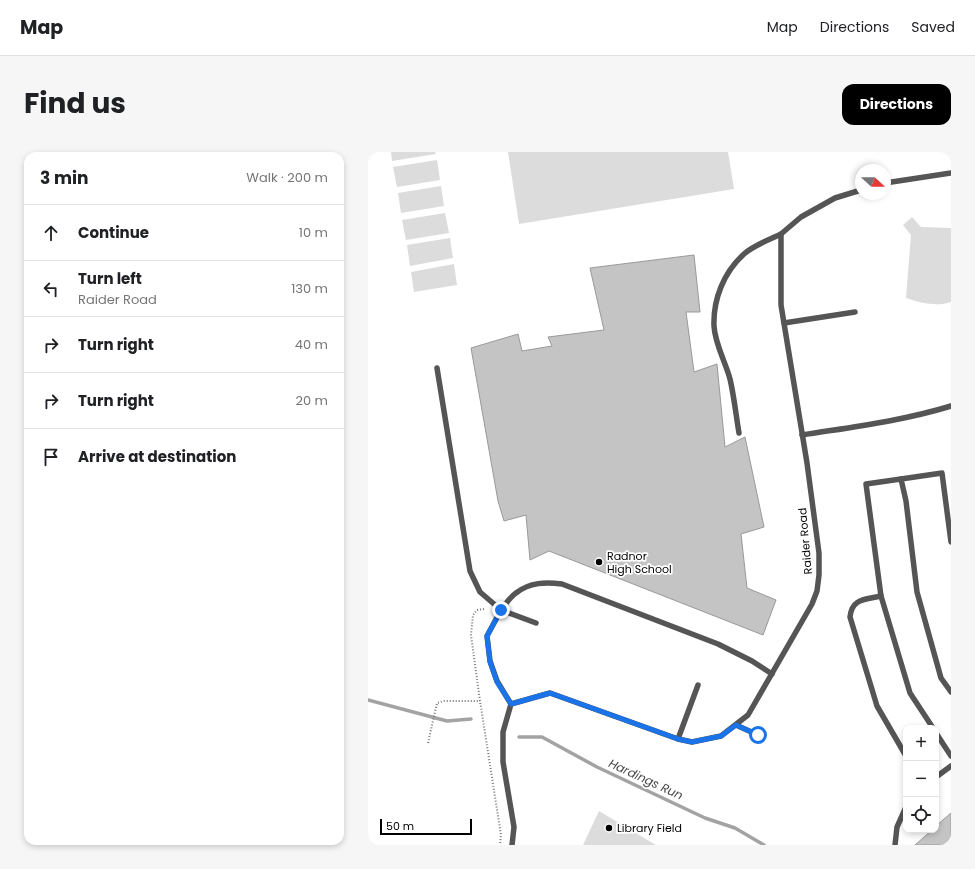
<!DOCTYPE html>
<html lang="en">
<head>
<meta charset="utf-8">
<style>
	body { margin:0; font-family:Poppins,sans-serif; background:#f6f6f6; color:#202124 }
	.controls { position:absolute; right:12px; bottom:12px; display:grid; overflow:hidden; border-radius:8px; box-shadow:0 2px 6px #0003 }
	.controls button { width:36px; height:36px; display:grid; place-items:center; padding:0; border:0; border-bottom:1px solid #e0e0e0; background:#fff; color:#202124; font:20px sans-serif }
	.compass { position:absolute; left:487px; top:12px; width:36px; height:36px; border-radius:50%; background:#fff; box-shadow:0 2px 6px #0003; rotate:111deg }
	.scale { position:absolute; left:12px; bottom:10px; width:92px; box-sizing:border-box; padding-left:4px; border:2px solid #000; border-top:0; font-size:11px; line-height:14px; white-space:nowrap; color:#000; -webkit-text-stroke:3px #fff; paint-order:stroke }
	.stop { position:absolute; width:12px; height:12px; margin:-9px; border:3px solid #1a73e8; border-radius:50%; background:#fff }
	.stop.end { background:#1a73e8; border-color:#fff; box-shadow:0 1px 4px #0008 }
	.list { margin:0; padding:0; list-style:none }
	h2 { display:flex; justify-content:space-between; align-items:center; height:52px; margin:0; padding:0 16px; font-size:17px }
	h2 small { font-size:13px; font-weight:400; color:#757577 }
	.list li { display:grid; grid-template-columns:26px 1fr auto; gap:12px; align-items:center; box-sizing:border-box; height:56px; padding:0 16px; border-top:1px solid #e0e0e0 }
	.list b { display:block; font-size:15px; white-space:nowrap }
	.list p { margin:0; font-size:13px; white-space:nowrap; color:#757577 }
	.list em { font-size:13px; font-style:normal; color:#757577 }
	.icon { flex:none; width:22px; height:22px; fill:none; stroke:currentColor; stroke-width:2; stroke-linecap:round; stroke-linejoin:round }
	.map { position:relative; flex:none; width:583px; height:693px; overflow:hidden; border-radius:12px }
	header { display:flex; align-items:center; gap:24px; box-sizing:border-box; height:56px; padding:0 20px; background:#fff; border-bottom:1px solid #e0e0e0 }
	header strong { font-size:19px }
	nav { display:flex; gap:22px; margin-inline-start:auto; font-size:14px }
	.intro { display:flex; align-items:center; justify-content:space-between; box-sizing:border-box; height:96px; padding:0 24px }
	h1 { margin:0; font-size:28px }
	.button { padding:10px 18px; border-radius:12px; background:#000; color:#fff; font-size:14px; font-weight:700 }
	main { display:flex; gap:24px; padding:0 24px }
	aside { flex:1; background:#fff; border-radius:12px; box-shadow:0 2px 6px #0003 }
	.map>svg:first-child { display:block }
	.garden { fill:#dcdcdc }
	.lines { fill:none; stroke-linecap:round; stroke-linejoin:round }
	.stream { stroke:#a3a3a3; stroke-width:3.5 }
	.building { fill:#c4c4c4; stroke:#999 }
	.path { stroke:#777; stroke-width:2; stroke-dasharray:1 2; stroke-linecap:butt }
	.lane { stroke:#555; stroke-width:5.5 }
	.route { stroke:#1a73e8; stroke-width:5 }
	.poi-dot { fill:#000; stroke:#fff; stroke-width:1.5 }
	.labels { text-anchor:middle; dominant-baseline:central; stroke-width:3.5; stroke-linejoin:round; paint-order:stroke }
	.street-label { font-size:11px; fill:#000; stroke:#fff }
	.poi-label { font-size:11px; fill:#000; stroke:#fff; text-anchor:start }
	.water-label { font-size:12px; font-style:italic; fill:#444; stroke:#fff }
</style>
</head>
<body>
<header>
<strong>Map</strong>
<nav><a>Map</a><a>Directions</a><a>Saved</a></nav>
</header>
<div class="intro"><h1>Find us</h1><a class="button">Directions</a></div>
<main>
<aside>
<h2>3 min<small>Walk · 200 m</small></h2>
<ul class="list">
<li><svg class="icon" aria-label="ahead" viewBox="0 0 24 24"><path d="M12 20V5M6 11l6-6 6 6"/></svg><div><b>Continue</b></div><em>10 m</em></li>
<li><svg class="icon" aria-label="left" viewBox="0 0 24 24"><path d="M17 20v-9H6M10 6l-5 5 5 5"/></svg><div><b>Turn left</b><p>Raider Road</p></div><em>130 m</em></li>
<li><svg class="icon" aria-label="right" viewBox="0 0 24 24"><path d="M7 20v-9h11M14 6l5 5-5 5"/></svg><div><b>Turn right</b></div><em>40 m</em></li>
<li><svg class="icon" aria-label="right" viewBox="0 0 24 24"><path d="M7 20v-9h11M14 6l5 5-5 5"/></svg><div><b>Turn right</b></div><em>20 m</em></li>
<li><svg class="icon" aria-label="arrive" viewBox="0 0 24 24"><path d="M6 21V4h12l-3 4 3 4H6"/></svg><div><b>Arrive at destination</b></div></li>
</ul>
</aside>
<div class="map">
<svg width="583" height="693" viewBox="0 0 583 693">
	<rect width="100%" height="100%" fill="#fff"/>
	<!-- garden -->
	<g class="garden">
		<path d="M23,0H67L68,2L24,9Z"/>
		<path d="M140,0H360L366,37L151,72Z"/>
		<path d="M69,8L72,28L29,35L25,15Z"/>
		<path d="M73,34L76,54L33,61L30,41Z"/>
		<path d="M77,61L81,81L38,88L34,68Z"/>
		<path d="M544,65L553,75L583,76V150C568,155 553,151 538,146L543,83L535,73Z"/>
		<path d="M82,86L85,106L42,114L39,93Z"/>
		<path d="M86,112L89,133L46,140L43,120Z"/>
		<path d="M231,659L288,693H215Z"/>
	</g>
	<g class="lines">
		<!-- stream -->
		<g class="stream">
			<path d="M0,548L79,569L103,567"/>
			<path d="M151,585H174L229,615L337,666L367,676L396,693"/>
		</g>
	</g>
	<!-- building -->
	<g class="building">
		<path d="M326,103L332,160H318L326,220L349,212L357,295L377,285L396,375L373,382L379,436L408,448L395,483L181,399L162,408L158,363L136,369L130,349L103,196L150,182L154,199L184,194L180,185L236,178L222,116Z"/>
		<path d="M583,661V693H547L564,678H568V674Z"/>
	</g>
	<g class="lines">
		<!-- path -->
		<g class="path">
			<path d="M116,457L109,458L105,463L103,483L112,549L133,683L132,693"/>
			<path d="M60,591L69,551L76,549H112"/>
		</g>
		<!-- lane -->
		<g class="lane">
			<path d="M517,31L583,21"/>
			<path d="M416,171L487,160"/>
			<path d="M69,216L102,419L112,440L133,458L119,484L122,509L129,529L143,552L135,580V610L146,675L144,693"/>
			<path d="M371,281C368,263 366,244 362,227C357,209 347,192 346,174C345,147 356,120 376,102C386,93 401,88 413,82"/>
			<path d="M434,283C484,275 534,269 583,254"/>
			<path d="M533,327L498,332L513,444L542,541L565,576"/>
			<path d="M583,390L574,321L533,327L538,349L549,440L573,526L583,540"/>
			<path d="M513,444C497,448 484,446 482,465L509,554L538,604"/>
			<path d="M168,471L133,458C137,453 142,445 148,441C162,430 178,430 194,432L350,492L384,509L404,522"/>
			<path d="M143,552L182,541L310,587L324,590L353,584L380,563L444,452L449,439L451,423V401L439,311L413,153V82L433,65L467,46L493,38"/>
			<path d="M368,573L390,583"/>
			<path d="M568,581L583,604"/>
			<path d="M310,587L330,533"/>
			<path d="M568,625L583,614"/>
			<path d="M527,693L529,675L538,655"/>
		</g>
	</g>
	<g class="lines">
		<!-- route -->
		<path class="route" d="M133,458L119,484L122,510L129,530L143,552L182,541L310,587L324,590L353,584L368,573L390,583"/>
	</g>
	<!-- markers -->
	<g class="poi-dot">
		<circle cx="231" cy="410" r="4"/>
		<circle cx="241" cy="676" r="4"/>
	</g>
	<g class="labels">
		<!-- street labels -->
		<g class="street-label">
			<text transform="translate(437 389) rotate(-95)">Raider Road</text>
		</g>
		<!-- poi labels -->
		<g class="poi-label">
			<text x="239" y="404">Radnor<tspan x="239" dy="13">High School</tspan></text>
			<text x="249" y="676">Library Field</text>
		</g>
		<!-- water labels -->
		<g class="water-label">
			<text transform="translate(278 627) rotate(25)">Hardings Run</text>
		</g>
	</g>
</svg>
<div class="controls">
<button>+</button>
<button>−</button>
<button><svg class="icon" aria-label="locate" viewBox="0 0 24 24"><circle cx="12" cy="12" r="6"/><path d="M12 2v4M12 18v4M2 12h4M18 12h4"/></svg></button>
</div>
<svg class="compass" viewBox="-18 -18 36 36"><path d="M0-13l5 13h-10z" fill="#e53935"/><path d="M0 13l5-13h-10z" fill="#757577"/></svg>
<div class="scale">50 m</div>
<div class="stop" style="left:390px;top:583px"></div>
<div class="stop end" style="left:133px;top:458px"></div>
</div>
</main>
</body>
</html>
